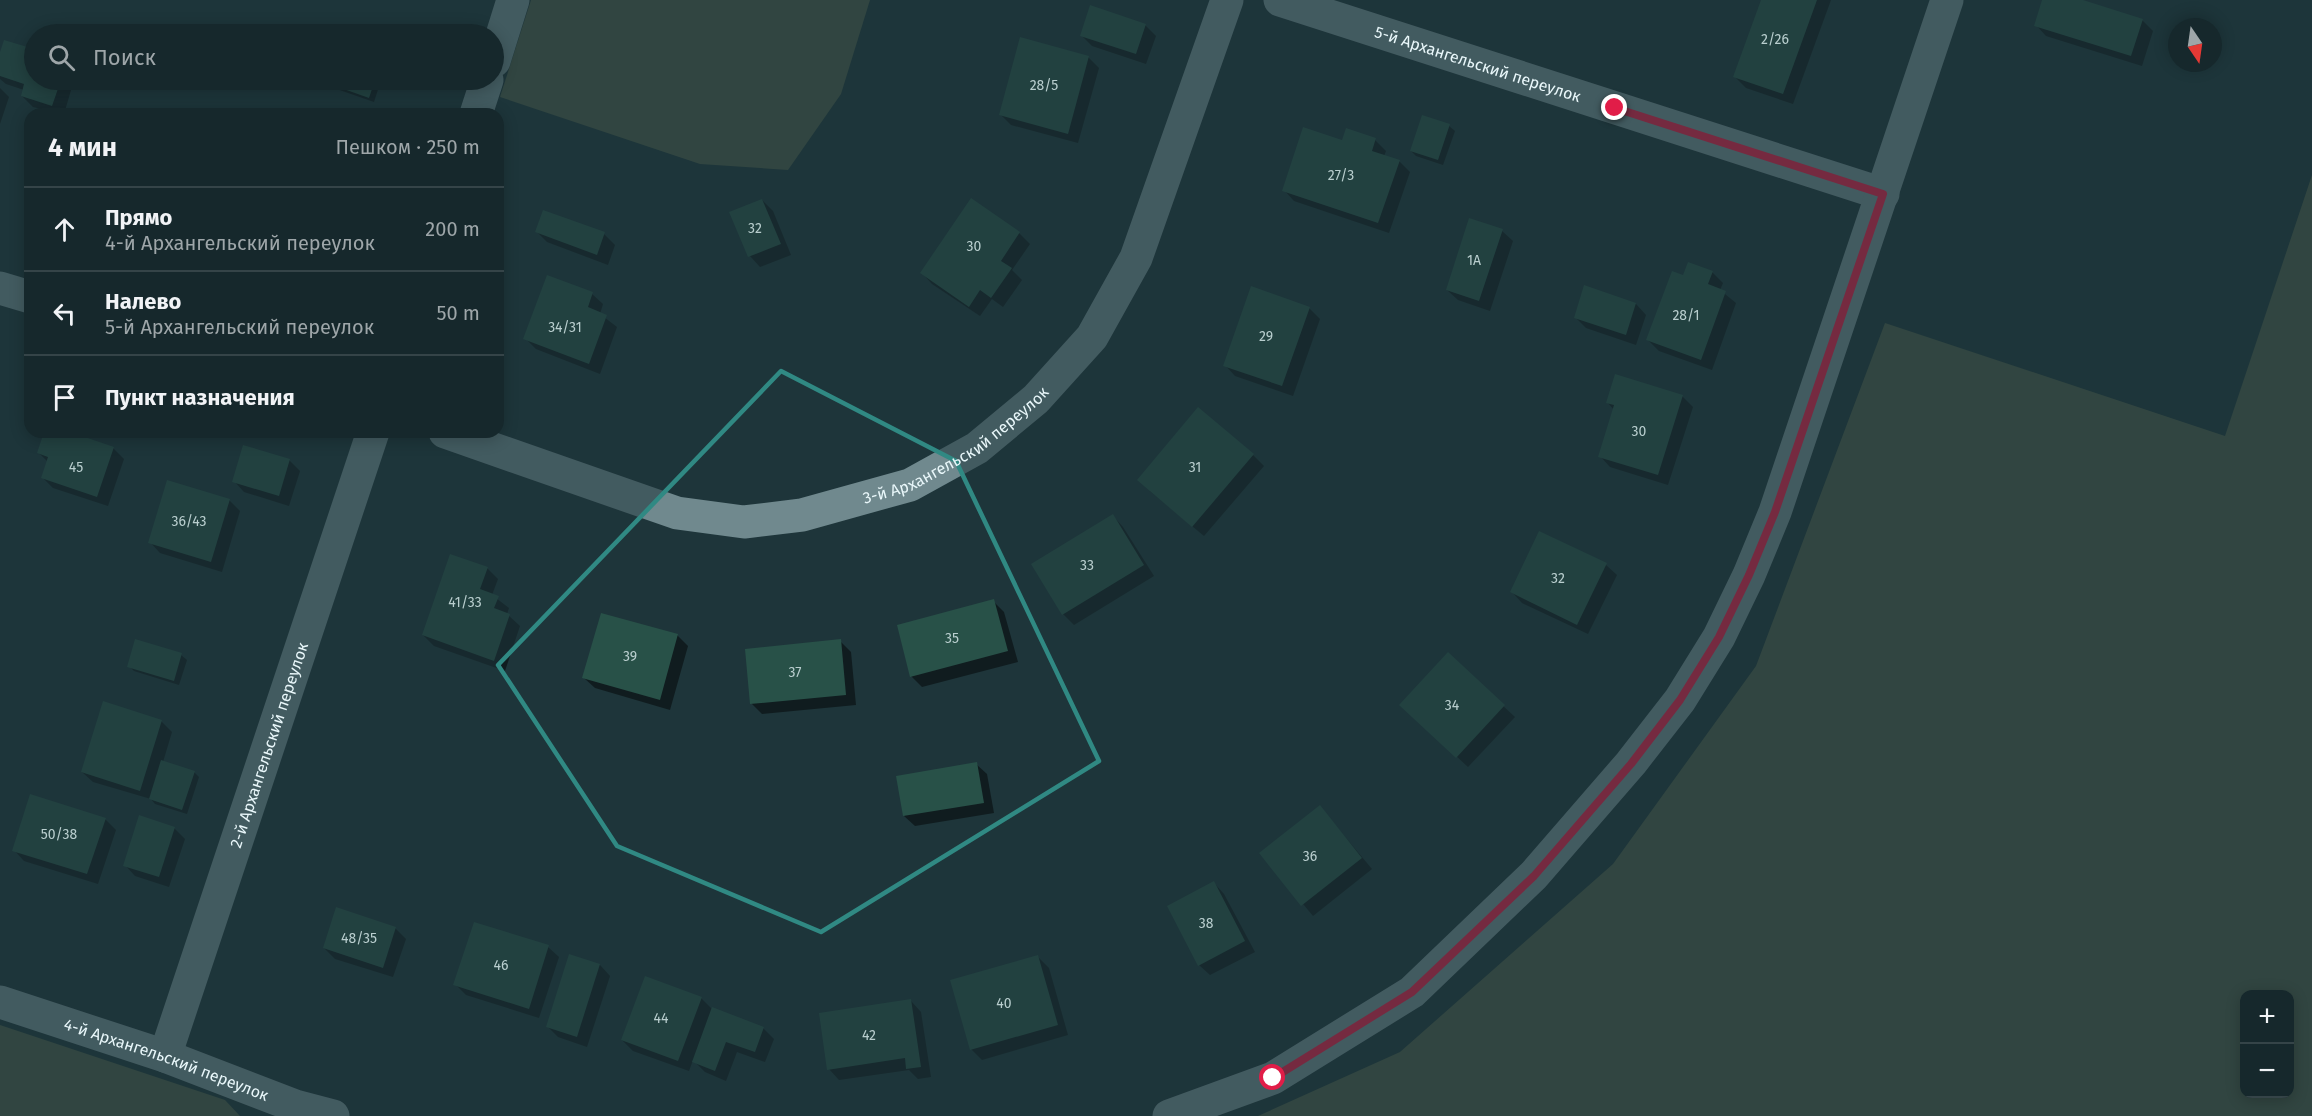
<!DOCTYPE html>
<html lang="ru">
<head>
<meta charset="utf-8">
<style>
	body { margin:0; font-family:"Fira Sans",sans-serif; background:#1f3034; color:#f1f3f6 }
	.controls { position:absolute; right:18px; bottom:18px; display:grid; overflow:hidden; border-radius:12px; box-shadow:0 3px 15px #0003 }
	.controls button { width:54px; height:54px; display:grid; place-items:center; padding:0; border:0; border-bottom:2px solid #354448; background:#16282c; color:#f1f3f6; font:30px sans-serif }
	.compass { position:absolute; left:2168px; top:18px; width:54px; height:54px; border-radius:50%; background:#16282c; box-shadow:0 3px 15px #0003; rotate:167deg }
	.stop { position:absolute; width:18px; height:18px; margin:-14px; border:4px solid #e11d48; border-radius:50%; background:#fff }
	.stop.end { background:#e11d48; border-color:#fff; box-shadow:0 2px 6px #0008 }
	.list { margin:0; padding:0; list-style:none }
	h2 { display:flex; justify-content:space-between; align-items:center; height:78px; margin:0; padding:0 24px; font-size:26px }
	h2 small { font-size:20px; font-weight:400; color:#9ea6a9 }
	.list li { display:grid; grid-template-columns:39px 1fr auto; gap:18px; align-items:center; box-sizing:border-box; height:84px; padding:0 24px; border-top:2px solid #354448 }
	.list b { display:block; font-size:22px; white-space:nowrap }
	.list p { margin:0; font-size:20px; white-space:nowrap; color:#9ea6a9 }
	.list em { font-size:20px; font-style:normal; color:#9ea6a9 }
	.icon { flex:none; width:33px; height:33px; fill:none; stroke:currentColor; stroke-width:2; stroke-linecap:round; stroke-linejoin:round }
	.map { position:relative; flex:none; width:2312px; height:1116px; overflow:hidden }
	.search { position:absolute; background:#16282c; box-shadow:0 3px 15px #0003; left:24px; top:24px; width:480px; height:66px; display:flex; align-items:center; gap:15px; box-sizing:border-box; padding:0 21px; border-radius:33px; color:#9ea6a9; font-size:22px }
	.panel { position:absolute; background:#16282c; box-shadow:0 3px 15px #0003; left:24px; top:108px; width:480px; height:330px; border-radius:18px }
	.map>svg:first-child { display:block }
	.green { fill:#495a49; fill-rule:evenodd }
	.shadow { fill:#0007 }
	.building { fill:#285148 }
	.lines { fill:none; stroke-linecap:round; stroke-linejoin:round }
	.minor { stroke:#70898e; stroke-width:33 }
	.route { stroke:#e11d48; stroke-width:8 }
	.marked { fill:none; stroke:#308983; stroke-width:4.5; stroke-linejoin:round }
	.labels { text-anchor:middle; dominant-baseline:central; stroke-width:4.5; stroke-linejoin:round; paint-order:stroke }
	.number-label { font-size:14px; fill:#b9cece }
	.street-label { font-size:16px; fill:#e9f7fa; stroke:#111b1d }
</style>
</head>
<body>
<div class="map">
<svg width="2312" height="1116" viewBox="0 0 2312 1116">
	<rect width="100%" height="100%" fill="#1e353a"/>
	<!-- green -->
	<g class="green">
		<path d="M531,0H870L841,94L788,170L700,164L500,97Z"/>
		<path d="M2312,175V1116H1258L1400,1052L1613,864L1756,666L1885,323L2225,436ZM2244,994H2290V1094H2244Z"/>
		<path d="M0,1025L225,1100L240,1116H0Z"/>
	</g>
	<!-- shadow -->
	<g class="shadow">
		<path d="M1762,0H1831L1793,104L1746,88L1735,77Z"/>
		<path d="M2044,0H2078L2142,20L2153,31L2142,66L2046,36L2036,25Z"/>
		<path d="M1145,25L1156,36L1146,64L1092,46L1081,35Z"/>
		<path d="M5,42L34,51V80H74L64,114L33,107L22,96L24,90L6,84L0,79V57Z"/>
		<path d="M1088,57L1099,68L1078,143L1011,125L1000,114Z"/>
		<path d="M327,80H381L374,102L331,87Z"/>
		<path d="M0,88L9,97L0,124Z"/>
		<path d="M1423,117L1449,126L1455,131L1443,165L1416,156L1411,151Z"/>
		<path d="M1375,140L1386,151L1384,156L1399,161L1410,172L1389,233L1294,201L1284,190L1342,142Z"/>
		<path d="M762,200L773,211L791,255L760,267L750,256L731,213Z"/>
		<path d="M536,231L604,234L615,245L608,265L547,242Z"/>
		<path d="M1502,231L1513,241L1490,311L1458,300L1447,290Z"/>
		<path d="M1019,233L1030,244L1012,270L1022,280L1003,307L992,299L980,316L932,284L922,273Z"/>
		<path d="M1712,272L1723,283L1720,290L1736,303L1712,370L1659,351L1648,340L1684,277Z"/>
		<path d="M592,294L603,304L600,314L617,327L600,374L536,349L525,338Z"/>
		<path d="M1636,304L1646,315L1636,345L1586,328L1575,317Z"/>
		<path d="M1309,308L1320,319L1293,396L1235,376L1225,365Z"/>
		<path d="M1682,396L1693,407L1668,485L1610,467L1600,456L1614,410L1608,403Z"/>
		<path d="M46,432H65L113,448L124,459L108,506L53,488L42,477L48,462L39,453Z"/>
		<path d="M1253,455L1264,466L1204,536L1150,491Z"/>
		<path d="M289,460L300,471L289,506L244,492L234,481Z"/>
		<path d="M229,500L240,511L222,572L160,553L150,542Z"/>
		<path d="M1113,516L1123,527L1154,576L1074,625L1063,614Z"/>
		<path d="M1606,565L1617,575L1588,634L1522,603L1512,592Z"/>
		<path d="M487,568L498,579L492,595L509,608L507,614L520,626L505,671L434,646L423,635Z"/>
		<path d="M993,601L1004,612L1018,662L922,687L911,676Z"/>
		<path d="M677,635L688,646L670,710L595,688L584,678Z"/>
		<path d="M840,641L851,652L856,705L762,714L751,703Z"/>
		<path d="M181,655L187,660L179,685L134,671L129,666Z"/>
		<path d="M1448,655L1515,717L1468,767L1412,715Z"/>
		<path d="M161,721L172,732L163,762L194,772L199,777L187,814L155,804L151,799L93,782L82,772Z"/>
		<path d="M976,764L987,774L994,813L915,826L904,816Z"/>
		<path d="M1320,807L1372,869L1313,916L1261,853Z"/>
		<path d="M105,819L116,830L98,884L24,861L14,850Z"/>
		<path d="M174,828L185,839L169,887L135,876L125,865Z"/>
		<path d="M1214,883L1224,894L1255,952L1210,975L1199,965Z"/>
		<path d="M395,928L406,939L393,977L335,959L324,948Z"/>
		<path d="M548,947L559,957L539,1018L466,995L455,984Z"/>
		<path d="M570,956L600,965L610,976L587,1047L558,1037L548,1027Z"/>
		<path d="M1038,957L1049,968L1068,1035L982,1060L971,1049Z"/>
		<path d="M701,998L712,1009L763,1028L774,1039L765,1062L737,1052L726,1081L705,1072L693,1060L689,1071L633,1051L622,1040Z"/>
		<path d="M911,1001L921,1012L931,1077L918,1079L909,1070L839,1080L829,1069Z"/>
	</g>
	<!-- building -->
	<g class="building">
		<path d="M1761,0H1817L1783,94L1733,77Z"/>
		<path d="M2042,0H2083L2143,19L2131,56L2034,26Z"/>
		<path d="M1090,5L1146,24L1136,54L1080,36Z"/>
		<path d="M1020,37L1089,56L1068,134L999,115Z"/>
		<path d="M4,40L34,49V80H61L52,106L21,96L24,84L0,76V52Z"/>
		<path d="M325,80H375L369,98L324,82Z"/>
		<path d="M1422,115L1450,124L1438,160L1410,151Z"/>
		<path d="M1303,127L1342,140L1346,128L1376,138L1372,151L1400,160L1378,223L1282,191Z"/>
		<path d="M971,198L1020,232L1001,261L1012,268L991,298L980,290L969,307L920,273Z"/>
		<path d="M762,199L781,244L748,257L729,212Z"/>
		<path d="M543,210L605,232L597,255L535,232Z"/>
		<path d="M1469,218L1503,229L1479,301L1446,290Z"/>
		<path d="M1688,262L1713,271L1708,284L1726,291L1701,360L1646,340L1672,271L1683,275Z"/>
		<path d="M547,275L593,292L588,307L607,315L589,364L523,339Z"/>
		<path d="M1584,285L1636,303L1626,335L1574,318Z"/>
		<path d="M1251,286L1310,307L1282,386L1223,366Z"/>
		<path d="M1615,374L1683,395L1658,475L1598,457L1614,405L1606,403Z"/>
		<path d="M1198,407L1254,454L1192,527L1137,480Z"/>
		<path d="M44,432H70L114,447L97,497L41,478L48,457L37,453Z"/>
		<path d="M243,445L290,459L279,496L232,482Z"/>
		<path d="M167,480L230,499L211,562L148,543Z"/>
		<path d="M1113,514L1144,565L1062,615L1031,564Z"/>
		<path d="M1539,531L1607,563L1577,625L1510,592Z"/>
		<path d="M450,554L488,567L480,589L499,596L494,608L510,614L494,661L422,635Z"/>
		<path d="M994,599L1008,651L910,677L897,625Z"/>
		<path d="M601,613L678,634L660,700L582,678Z"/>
		<path d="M135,639L182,653L174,681L127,667Z"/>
		<path d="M841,639L846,695L750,704L745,649Z"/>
		<path d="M1448,652L1505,705L1456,758L1399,705Z"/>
		<path d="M103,701L162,720L140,791L81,772Z"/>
		<path d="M161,760L195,771L182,810L149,799Z"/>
		<path d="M977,762L984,803L903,816L896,776Z"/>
		<path d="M30,794L106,818L87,874L12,851Z"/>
		<path d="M1320,805L1362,858L1301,906L1259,853Z"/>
		<path d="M139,815L175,827L159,877L123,866Z"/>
		<path d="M1214,881L1245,941L1198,966L1167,906Z"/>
		<path d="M336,907L396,927L383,968L323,948Z"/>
		<path d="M474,922L549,945L529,1009L453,985Z"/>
		<path d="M569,954L600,964L577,1037L546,1027Z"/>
		<path d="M1038,955L1058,1025L970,1050L950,980Z"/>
		<path d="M645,976L702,997L678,1061L621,1040Z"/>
		<path d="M911,999L921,1067L906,1069L905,1058L827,1070L819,1013Z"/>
		<path d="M712,1007L764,1027L755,1052L726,1042L715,1071L692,1062Z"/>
	</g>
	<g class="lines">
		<!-- minor -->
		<g class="minor">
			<path id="s1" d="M1280,0L1883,194"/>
			<path d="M494,61L513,0"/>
			<path d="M476,114L487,80"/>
			<path d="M0,288L30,297"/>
			<path id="s2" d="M445,432L677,513L744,522L802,515L910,485L977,448L1036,399L1092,337L1136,258L1227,0"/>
			<path id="s3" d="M0,1002L165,1056L295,1106L333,1116"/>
			<path id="s4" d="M165,1056L373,432"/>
			<path d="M1169,1116L1273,1078L1412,992L1534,875L1631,763L1680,700L1719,637L1749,575L1775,512L1947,0"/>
		</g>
	</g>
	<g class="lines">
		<!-- route -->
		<path class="route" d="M1273,1078L1412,992L1534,876L1631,764L1680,700L1719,637L1749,575L1775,512L1883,194L1615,108"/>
	</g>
	<!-- marked area -->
	<path d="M0 0H2312V1116H0ZM781,371L956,461L1099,761L821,932L617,846L498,665Z" fill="#1e353a" fill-opacity=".55" fill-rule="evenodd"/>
	<path class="marked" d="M781,371L956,461L1099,761L821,932L617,846L498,665Z"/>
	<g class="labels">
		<!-- number labels -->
		<g class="number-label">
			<text x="1775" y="39">2/26</text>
			<text x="1044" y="85">28/5</text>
			<text x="1341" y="175">27/3</text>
			<text x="755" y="228">32</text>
			<text x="974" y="246">30</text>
			<text x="1474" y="260">1А</text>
			<text x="1686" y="315">28/1</text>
			<text x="565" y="327">34/31</text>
			<text x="1266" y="336">29</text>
			<text x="1639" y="431">30</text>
			<text x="76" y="467">45</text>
			<text x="1195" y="467">31</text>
			<text x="189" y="521">36/43</text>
			<text x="1087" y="565">33</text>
			<text x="1558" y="578">32</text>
			<text x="465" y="602">41/33</text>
			<text x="952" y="638">35</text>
			<text x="630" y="656">39</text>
			<text x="795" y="672">37</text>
			<text x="1452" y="705">34</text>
			<text x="59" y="834">50/38</text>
			<text x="1310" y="856">36</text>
			<text x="1206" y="923">38</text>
			<text x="359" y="938">48/35</text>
			<text x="501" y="965">46</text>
			<text x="1004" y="1003">40</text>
			<text x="661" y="1018">44</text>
			<text x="869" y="1035">42</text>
		</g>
		<!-- street labels -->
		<g class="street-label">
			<text stroke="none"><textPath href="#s1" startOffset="208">5-й Архангельский переулок</textPath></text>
			<text stroke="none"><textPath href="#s2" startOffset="543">3-й Архангельский переулок</textPath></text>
			<text stroke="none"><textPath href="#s4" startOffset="328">2-й Архангельский переулок</textPath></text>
			<text stroke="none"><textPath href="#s3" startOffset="176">4-й Архангельский переулок</textPath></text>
		</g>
	</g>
</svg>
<div class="controls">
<button>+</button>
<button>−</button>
</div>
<svg class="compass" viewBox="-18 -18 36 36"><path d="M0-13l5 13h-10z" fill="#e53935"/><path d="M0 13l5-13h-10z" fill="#9ea6a9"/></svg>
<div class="stop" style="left:1273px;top:1078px"></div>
<div class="stop end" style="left:1615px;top:108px"></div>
<div class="search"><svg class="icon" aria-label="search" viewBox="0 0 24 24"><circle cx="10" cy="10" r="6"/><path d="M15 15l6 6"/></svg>Поиск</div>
<section class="panel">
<h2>4 мин<small>Пешком · 250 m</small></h2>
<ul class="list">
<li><svg class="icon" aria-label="ahead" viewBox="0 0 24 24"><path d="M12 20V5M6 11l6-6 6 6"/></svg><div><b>Прямо</b><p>4-й Архангельский переулок</p></div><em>200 m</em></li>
<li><svg class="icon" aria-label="left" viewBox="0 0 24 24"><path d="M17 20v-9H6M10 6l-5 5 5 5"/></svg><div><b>Налево</b><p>5-й Архангельский переулок</p></div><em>50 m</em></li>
<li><svg class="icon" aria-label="arrive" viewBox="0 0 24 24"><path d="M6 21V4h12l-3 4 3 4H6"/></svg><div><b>Пункт назначения</b></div></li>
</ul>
</section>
</div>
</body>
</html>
